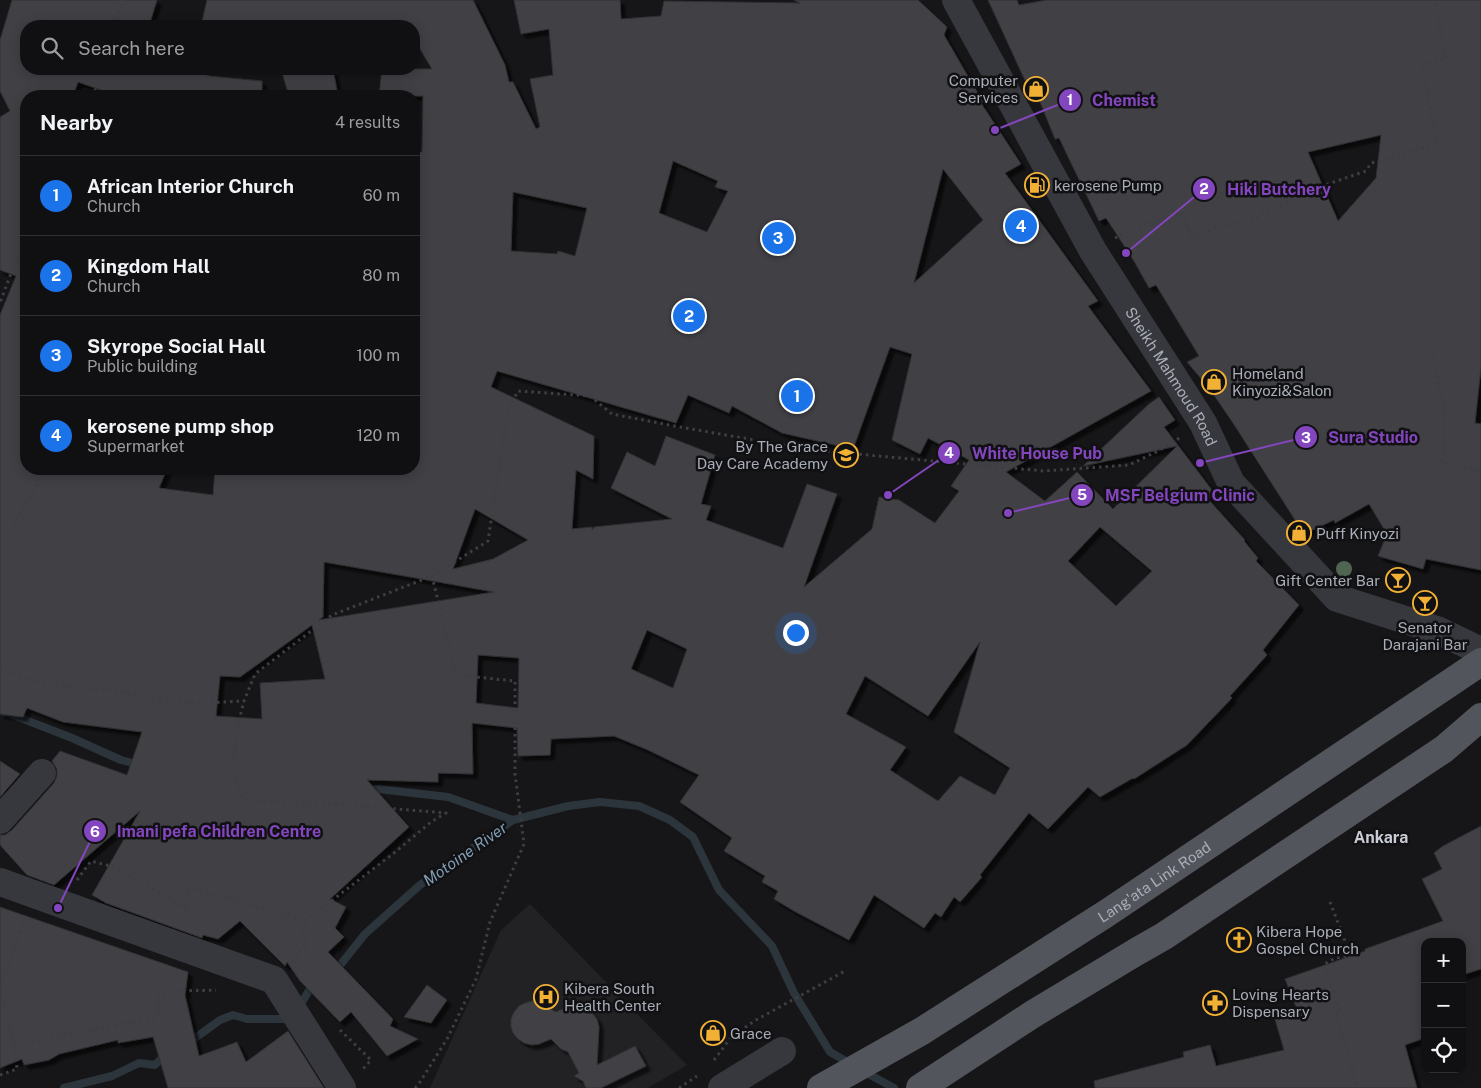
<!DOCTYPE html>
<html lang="en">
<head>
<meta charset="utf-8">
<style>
	body { margin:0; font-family:"Public Sans",sans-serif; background:#1e1e20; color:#f1f3f6 }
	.controls { position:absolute; right:15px; bottom:15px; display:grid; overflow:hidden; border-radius:10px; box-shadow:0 2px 12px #0003 }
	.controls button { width:45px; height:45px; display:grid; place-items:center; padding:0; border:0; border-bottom:1px solid #303032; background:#101012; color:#f1f3f6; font:25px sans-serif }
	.you { position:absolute; left:795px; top:632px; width:18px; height:18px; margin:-12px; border:4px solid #fff; border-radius:50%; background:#1a73e8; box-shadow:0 0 0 8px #1a73e833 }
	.badge { display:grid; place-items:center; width:32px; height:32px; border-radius:50%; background:#1a73e8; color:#fff; font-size:16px; font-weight:700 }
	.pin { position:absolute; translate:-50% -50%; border:2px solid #fff; box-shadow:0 1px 5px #0006 }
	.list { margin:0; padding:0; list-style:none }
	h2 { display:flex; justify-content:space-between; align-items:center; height:65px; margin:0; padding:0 20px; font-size:21px }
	h2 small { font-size:16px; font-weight:400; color:#9c9d9f }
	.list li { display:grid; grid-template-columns:32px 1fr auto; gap:15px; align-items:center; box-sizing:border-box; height:80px; padding:0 20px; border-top:1px solid #303032 }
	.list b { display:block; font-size:19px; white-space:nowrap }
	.list p { margin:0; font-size:16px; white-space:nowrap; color:#9c9d9f }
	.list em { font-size:16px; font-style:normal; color:#9c9d9f }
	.icon { flex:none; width:28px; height:28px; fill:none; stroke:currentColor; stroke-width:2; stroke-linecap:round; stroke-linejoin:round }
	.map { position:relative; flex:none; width:1481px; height:1088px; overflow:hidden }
	.search { position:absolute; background:#101012; box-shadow:0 2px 12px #0003; left:20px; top:20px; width:400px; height:55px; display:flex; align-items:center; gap:12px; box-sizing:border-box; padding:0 18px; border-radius:20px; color:#9c9d9f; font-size:19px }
	.panel { position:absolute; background:#101012; box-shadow:0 2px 12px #0003; left:20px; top:90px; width:400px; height:385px; border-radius:20px }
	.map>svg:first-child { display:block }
	.built { fill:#222225 }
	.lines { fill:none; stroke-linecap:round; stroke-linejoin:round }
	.stream { stroke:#2c353c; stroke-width:8 }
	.building { fill:#404145; stroke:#303034; fill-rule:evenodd; filter:url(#shadow) }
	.path { stroke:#3d3f44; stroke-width:3; stroke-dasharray:2.5 4; stroke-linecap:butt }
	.minor { stroke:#37383d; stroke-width:28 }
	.major { stroke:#53555c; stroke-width:28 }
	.tree { fill:#506452 }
	.labels { text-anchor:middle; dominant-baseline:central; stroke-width:5; stroke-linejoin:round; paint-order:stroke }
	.poi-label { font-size:15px; fill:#a8adb8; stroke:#111113; text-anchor:start }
	.street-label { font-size:15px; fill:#a8adb8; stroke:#111113 }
	.neighbourhood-label { font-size:16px; font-weight:bold; fill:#c9ccd4; stroke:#111113 }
	.water-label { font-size:16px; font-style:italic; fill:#7f9bb3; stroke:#111113 }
	.leader { fill:none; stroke:#8446be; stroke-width:2 }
	.callout-dot { fill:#8446be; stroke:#111113; stroke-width:2 }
	.mark-label { font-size:15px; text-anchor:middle; font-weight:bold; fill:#fff }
	.callout-label { font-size:16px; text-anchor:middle; font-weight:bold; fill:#8446be; stroke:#111113; stroke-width:5; stroke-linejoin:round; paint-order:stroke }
</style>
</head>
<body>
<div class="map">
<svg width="1481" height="1088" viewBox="0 0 1481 1088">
	<defs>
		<filter id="shadow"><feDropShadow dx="4.5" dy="4.5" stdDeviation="1" flood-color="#0009"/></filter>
	</defs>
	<rect width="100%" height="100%" fill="#161618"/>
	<!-- built -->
	<path class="built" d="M530,904L687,1065L648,1088H430L501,930Z"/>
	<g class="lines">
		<!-- stream -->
		<g class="stream">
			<path d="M0,710L72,738L121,760L140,765"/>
			<path d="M366,790L378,789L448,797L513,820"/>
			<path d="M333,972L337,969L365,934L420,885L513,820L568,806L600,802L639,806L670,820L693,837L719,890L772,946L794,993L830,1052L851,1064"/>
			<path d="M298,1009L311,987L315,984"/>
			<path d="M187,1044L220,1020L233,1015L247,1019H292"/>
			<path d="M863,1071L894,1088"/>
			<path d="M64,1088L112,1076L139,1063L155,1065L166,1054"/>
		</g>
	</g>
	<!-- building -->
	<g class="building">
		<path d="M12,0H157L149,26H26V69H188L209,76L262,81V96H118L78,82L73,96H26V469H167L159,488L213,495L215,469H414V152H422L423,96H379L382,69H432L414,39V26H201L207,0H473L505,65L509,82H513L536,129L540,127L530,79L553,75L549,29L521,34L514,0H620L621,19L661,16L664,1L800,3L794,0H918L947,27L944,35L983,102L981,103L1021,164L1005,173L1098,301L1088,306L1151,391L1006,472L1045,501L1077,472L1113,509L1177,446L1083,466L1149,404L1159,397L1175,420L1164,427L1215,494L1208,499L1245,540L1244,541L1258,558L1256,561L1299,605L1263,650L1267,655L1230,696L1232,698L1187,745L1134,779L1133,778L1100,797L1088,787L1048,829L1029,813L980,875L982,877L960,902L954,897L941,917L935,913L924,928L874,895L849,940L794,911L774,899L778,891L762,882L765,876L724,851L732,838L680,802L699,775L648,750L614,736L551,739L550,755L518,756L517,728L472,723L473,774L438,773V782L367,780L409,827L330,899L346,907L335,928L344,937L328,952L393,1019L390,1026L418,1039L387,1056L351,1012L340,1022L300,981L287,962L285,966L240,921L218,939L203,935L202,938L106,903L92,895L140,811L54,885L27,875L0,845V835H5L12,830L54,783L57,776V769L52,761L60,751L127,775L142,732L63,722L27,708L23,717L0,714V315L16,276L0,270V117L10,111L0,91V40ZM673,161L718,181L715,187L728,191L707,232L659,213ZM943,169L983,220L914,283ZM513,192L587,208L575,256L558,251L557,254L511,251ZM890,347L912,354L892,440L920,454L928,438L969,460L951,486L959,491L935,523L899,500L879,497L872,529L804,587L837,494L807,484L783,548L706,520L711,506L701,504L715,455L666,436L655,466L627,452L611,488L672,519L594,527L592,530V527L572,529L576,470L593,479L594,436L491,387L497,371L676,423L688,395L729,413L732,406L782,433L853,449ZM475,509L528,540L493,559L453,569ZM1100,527L1152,571L1116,606L1068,561ZM324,562L416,578L494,592L319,620L323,617ZM312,625L325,679L260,683L262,719L216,716L220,676L240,677ZM647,630L687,649L673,688L631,669ZM980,642L954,732L1010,768L995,795L960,776L938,801L890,770L906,747L846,714L865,676L928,716ZM478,655L519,658L518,708L476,703Z"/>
		<path d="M988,0H1017L1019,5L1047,0H1481V367L1475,423L1481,424V570L1426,559L1423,569L1378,556L1387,534L1369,504L1335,523L1334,520L1304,534L1233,423L1209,388L1187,362L1199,356L1156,285L1149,288L1134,261L1106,218L1099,221L1059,138L1055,139L1032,82L1027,84L1022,74ZM1381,135L1376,178L1338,221L1308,152Z"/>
		<path d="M281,69H333L338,96H289Z"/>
		<path d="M0,761L20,774L0,797Z"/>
		<path d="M1481,826V969L1462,975V942H1425V1038L1405,1045L1417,1088H1095L1094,1081L1184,1057L1183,1052L1210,1045L1216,1066L1284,1050L1274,1016L1297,1009L1285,979L1365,951V949L1443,921L1422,879L1442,869L1434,853L1443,846Z"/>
		<path d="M0,907L188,972L185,995L199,1056L237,1042L246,1062L288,1031L324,1088H168L153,1037L118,1043V1040L59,1054L49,1060L24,1065L22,1059L0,1068Z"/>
		<path d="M427,985L447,1000L431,1023L404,1017Z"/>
		<path d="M532,1001L540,1003L556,1012L570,1006H578L585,1008L592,1013L597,1019L599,1027L597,1065L635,1046L646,1066L601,1088H586L583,1081L574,1076L579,1073L568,1052L561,1049L551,1039L539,1044L532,1045L524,1043L518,1039L513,1033L511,1027V1019L514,1012L519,1006L525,1003Z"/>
	</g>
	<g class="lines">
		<!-- path -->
		<g class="path">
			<path d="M115,26L122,0"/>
			<path d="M91,96L101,81L104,69"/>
			<path d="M1115,238L1144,225L1181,212L1192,238L1224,224L1231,226L1243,220L1252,221L1261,215L1325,185L1366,171L1371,163L1405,155L1408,152L1437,144L1422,64L1446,59L1435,0"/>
			<path d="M26,259L21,258L16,260L1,300L26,307"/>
			<path d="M1432,350L1438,384L1443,403L1444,454L1441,461L1481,471"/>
			<path d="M7,538L45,469"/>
			<path d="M0,669L46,684L120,691L163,701L203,703L244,701L255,674L332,615L432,576L488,541L508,409L518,391L590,396L612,414L680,427L812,450L1044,471L1129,465L1158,451L1181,437"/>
			<path d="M77,880L91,861L114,867L186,908L189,887L305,921L394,853L431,822L446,813L349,805L243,800C241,794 238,788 236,782C230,759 238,724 244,701"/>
			<path d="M1330,902L1348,949L1347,956L1335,958L1323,965L1332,987L1340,1011L1336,1016L1353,1071L1356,1088"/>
			<path d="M292,962L307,942L301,937L305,921"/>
			<path d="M340,1030L371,1060L363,1069"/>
			<path d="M15,1045L0,994L1,986L25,918"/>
			<path d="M714,1060L732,1036L756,1020L845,971"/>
			<path d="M0,1075L17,1069L15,1045L154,1018L158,1016L157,997C166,989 203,991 216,990"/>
			<path d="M415,1088L418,1085L447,1039L476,979L490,922L524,844L515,774V681L456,675L432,576"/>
			<path d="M679,1088L697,1076"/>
		</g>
		<!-- minor -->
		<g class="minor">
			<path id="s1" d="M956,0L1093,251L1203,423L1231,483L1337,598L1437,630L1481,651"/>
			<path d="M0,820L42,773"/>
			<path d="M0,882L274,980L342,1088"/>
			<path d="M722,1088L782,1051"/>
		</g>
		<!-- major -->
		<g class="major">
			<path id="s2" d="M821,1088L922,1031L1107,913L1481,662"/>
			<path d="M920,1088L1033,1014L1136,952L1164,936L1444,749L1481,717"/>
		</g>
	</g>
	<!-- trees -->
	<circle class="tree" cx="1344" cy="569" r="8"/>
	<!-- icons -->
	<defs>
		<symbol id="shop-ring" viewBox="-11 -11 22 22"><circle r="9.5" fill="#111113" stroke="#f2b134" stroke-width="1.5"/><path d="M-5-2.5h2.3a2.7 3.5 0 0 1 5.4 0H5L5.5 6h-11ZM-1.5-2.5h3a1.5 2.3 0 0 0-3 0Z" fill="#f2b134"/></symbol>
		<symbol id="fuel-ring" viewBox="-11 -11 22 22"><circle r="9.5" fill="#111113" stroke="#f2b134" stroke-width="1.5"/><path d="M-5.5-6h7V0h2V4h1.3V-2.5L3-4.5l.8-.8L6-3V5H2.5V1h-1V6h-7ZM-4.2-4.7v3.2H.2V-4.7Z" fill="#f2b134"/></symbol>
		<symbol id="school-ring" viewBox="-11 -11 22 22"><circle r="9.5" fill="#111113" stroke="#f2b134" stroke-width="1.5"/><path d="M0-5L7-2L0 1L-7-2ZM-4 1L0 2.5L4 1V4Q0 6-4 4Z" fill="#f2b134"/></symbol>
		<symbol id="bar-ring" viewBox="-11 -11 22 22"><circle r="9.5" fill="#111113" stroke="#f2b134" stroke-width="1.5"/><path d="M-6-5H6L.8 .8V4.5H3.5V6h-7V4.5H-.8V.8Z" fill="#f2b134"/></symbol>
		<symbol id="church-ring" viewBox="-11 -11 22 22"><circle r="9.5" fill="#111113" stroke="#f2b134" stroke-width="1.5"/><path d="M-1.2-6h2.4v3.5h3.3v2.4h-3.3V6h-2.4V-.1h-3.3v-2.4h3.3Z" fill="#f2b134"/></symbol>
		<symbol id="hospital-ring" viewBox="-11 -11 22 22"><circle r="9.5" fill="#111113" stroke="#f2b134" stroke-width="1.5"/><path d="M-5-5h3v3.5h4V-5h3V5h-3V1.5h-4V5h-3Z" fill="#f2b134"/></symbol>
		<symbol id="pharmacy-ring" viewBox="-11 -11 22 22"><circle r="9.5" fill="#111113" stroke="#f2b134" stroke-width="1.5"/><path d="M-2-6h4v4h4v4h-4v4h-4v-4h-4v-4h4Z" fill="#f2b134"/></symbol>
	</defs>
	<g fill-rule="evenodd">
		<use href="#shop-ring" x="1022" y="75" width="28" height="28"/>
		<use href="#fuel-ring" x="1023" y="171" width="28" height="28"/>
		<use href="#shop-ring" x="1200" y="368" width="28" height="28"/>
		<use href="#school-ring" x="832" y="441" width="28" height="28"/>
		<use href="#shop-ring" x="1285" y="519" width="28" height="28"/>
		<use href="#bar-ring" x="1384" y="566" width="28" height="28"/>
		<use href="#bar-ring" x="1411" y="589" width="28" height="28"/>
		<use href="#church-ring" x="1225" y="926" width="28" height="28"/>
		<use href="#hospital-ring" x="532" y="983" width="28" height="28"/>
		<use href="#pharmacy-ring" x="1201" y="989" width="28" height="28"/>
		<use href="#shop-ring" x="699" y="1019" width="28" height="28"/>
	</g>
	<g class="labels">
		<!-- poi labels -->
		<g class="poi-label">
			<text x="1018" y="80" text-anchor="end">Computer<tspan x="1018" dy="17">Services</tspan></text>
			<text x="1054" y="185">kerosene Pump</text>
			<text x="1232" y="373">Homeland<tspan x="1232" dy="17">Kinyozi&amp;Salon</tspan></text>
			<text x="828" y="446" text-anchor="end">By The Grace<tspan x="828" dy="17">Day Care Academy</tspan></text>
			<text x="1316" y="533">Puff Kinyozi</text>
			<text x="1380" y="580" text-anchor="end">Gift Center Bar</text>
			<text x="1425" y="627" text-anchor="middle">Senator<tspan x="1425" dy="17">Darajani Bar</tspan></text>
			<text x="1256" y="931">Kibera Hope<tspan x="1256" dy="17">Gospel Church</tspan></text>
			<text x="564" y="988">Kibera South<tspan x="564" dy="17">Health Center</tspan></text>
			<text x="1232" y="994">Loving Hearts<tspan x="1232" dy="17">Dispensary</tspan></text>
			<text x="730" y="1033">Grace</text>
		</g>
		<!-- street labels -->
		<g class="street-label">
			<text stroke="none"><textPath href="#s1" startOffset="434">Sheikh Mahmoud Road</textPath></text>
			<text stroke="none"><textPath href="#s2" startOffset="392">Lang'ata Link Road</textPath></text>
		</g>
		<!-- neighbourhood labels -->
		<g class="neighbourhood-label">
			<text x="1381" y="837">Ankara</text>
		</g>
		<!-- water labels -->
		<g class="water-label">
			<text transform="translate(465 854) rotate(-35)">Motoine River</text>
		</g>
	</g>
	<!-- callouts -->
	<path class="leader" d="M995 130L1070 100M1126 253L1204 189M1200 463L1306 437M888 495L949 453M1008 513L1082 495M58 908L95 831"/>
	<g class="callout-dot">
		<circle cx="995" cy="130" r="5"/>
		<circle cx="1126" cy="253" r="5"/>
		<circle cx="1200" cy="463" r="5"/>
		<circle cx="888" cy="495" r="5"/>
		<circle cx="1008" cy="513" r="5"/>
		<circle cx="58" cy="908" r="5"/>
		<circle cx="1070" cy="100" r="12"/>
		<circle cx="1204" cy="189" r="12"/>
		<circle cx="1306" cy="437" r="12"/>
		<circle cx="949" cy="453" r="12"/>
		<circle cx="1082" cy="495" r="12"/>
		<circle cx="95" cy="831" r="12"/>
	</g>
	<g class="mark-label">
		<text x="1070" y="105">1</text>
		<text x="1204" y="194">2</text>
		<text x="1306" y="443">3</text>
		<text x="949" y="458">4</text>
		<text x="1082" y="500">5</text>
		<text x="95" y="837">6</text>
	</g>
	<g class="callout-label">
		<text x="1124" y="106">Chemist</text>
		<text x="1279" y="195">Hiki Butchery</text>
		<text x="1373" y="443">Sura Studio</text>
		<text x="1037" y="459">White House Pub</text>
		<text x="1180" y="501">MSF Belgium Clinic</text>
		<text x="219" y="837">Imani pefa Children Centre</text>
	</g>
</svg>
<div class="controls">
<button>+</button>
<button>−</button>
<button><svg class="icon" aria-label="locate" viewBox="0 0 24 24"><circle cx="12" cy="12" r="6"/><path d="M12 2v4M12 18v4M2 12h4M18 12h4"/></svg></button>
</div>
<div class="you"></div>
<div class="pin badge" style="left:797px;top:396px">1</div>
<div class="pin badge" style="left:689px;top:316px">2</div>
<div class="pin badge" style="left:778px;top:238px">3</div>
<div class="pin badge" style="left:1021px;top:226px">4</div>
<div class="search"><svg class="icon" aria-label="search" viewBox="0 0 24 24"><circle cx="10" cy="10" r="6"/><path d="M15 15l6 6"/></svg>Search here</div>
<section class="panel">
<h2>Nearby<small>4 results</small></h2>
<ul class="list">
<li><span class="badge">1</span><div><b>African Interior Church</b><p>Church</p></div><em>60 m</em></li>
<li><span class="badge">2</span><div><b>Kingdom Hall</b><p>Church</p></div><em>80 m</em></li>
<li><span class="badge">3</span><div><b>Skyrope Social Hall</b><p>Public building</p></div><em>100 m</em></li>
<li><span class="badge">4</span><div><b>kerosene pump shop</b><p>Supermarket</p></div><em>120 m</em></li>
</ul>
</section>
</div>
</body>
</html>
